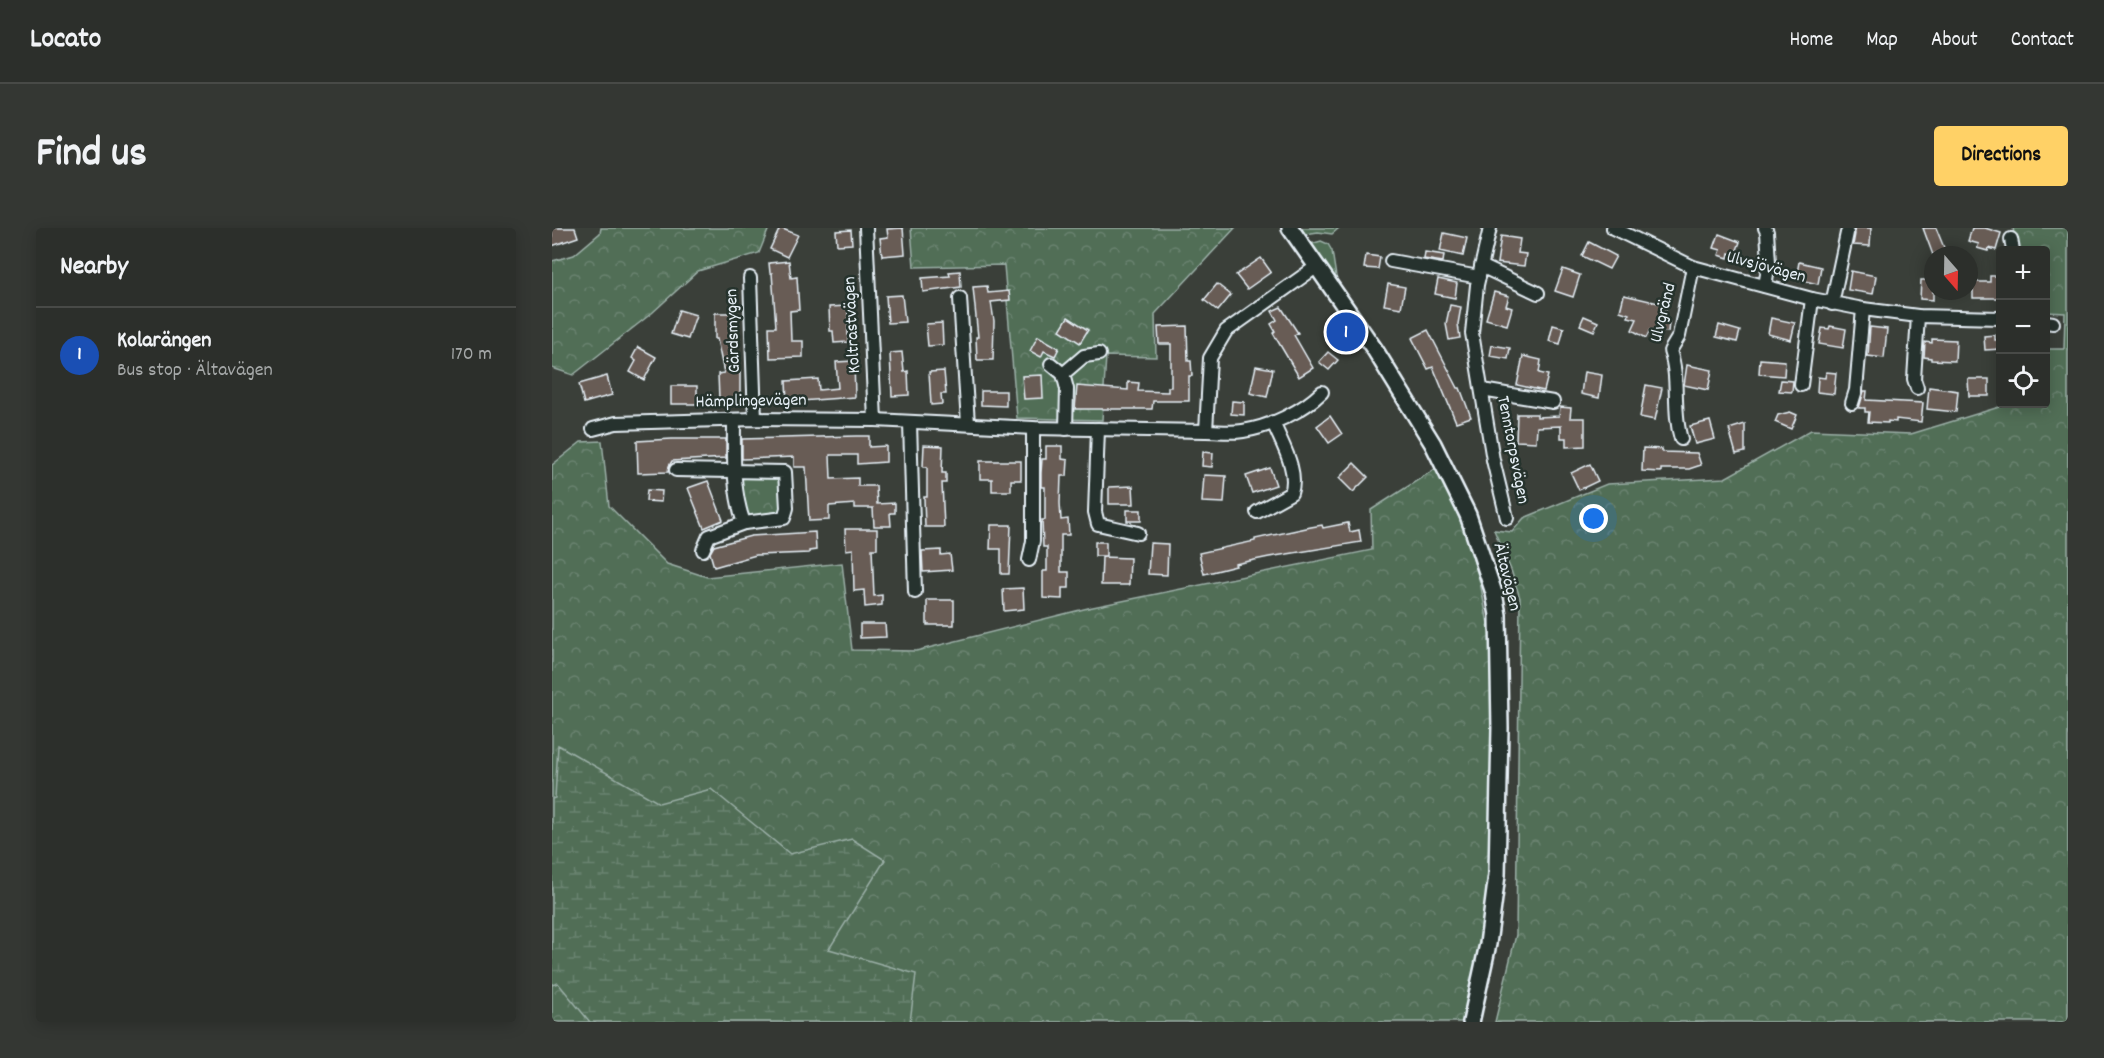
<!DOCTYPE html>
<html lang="en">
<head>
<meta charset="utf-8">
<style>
	body { margin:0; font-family:Dekko,sans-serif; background:#343733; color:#f1f3f6 }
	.controls { position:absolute; right:18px; top:18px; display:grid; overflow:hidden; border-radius:6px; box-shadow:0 3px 15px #0003 }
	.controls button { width:54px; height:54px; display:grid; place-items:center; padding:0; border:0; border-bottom:2px solid #484a47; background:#2c2f2b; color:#f1f3f6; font:30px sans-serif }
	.compass { position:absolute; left:1372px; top:18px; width:54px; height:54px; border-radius:50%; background:#2c2f2b; box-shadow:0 3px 15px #0003; rotate:160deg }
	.you { position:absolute; left:1042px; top:291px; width:21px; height:21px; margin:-15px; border:4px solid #fff; border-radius:50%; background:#1a73e8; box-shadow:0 0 0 9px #1a73e833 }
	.badge { display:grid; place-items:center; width:39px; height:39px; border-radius:50%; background:#ffd166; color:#fff; font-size:20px; font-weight:700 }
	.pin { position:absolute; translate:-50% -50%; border:3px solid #fff; box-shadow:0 2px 6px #0006 }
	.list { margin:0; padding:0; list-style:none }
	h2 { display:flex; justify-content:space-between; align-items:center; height:78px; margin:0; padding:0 24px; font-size:26px }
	h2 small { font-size:20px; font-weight:400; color:#a6a9a9 }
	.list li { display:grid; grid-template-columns:39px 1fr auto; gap:18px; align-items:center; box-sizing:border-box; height:96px; padding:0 24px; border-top:2px solid #484a47 }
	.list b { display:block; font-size:22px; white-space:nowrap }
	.list p { margin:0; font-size:20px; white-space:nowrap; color:#a6a9a9 }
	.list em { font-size:20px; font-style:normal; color:#a6a9a9 }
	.icon { flex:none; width:33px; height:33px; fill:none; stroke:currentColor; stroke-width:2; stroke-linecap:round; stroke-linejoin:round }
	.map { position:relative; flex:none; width:1516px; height:794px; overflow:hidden; border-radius:6px }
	header { display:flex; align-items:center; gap:36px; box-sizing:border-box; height:84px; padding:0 30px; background:#2c2f2b; border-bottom:2px solid #484a47 }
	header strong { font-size:28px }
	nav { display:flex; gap:33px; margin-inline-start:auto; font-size:21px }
	.intro { display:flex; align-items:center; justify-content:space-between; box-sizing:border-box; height:144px; padding:0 36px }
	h1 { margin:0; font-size:42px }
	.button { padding:15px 27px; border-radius:6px; background:#ffd166; color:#111; font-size:21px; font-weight:700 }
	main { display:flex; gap:36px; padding:0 36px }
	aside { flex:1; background:#2c2f2b; border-radius:6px; box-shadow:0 3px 15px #0003 }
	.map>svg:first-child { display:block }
	.grass { fill:#516e57; stroke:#9cb0a8; stroke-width:1.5 }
	.forest { fill:url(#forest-crowns); stroke:#9cb0a8; stroke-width:1.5 }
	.wetland { fill:url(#wetland-marsh); stroke:#9cb0a8; stroke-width:1.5 }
	.building { fill:#675b55; stroke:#e8f1f8; stroke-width:1.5 }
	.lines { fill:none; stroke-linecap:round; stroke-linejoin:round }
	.minor-casing { stroke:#e8f1f8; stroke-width:16 }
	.major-casing { stroke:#e8f1f8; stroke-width:20 }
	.minor { stroke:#26332d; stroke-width:12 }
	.major { stroke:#26332d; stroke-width:15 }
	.labels { text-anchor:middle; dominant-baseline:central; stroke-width:5; stroke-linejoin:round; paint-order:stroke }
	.street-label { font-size:18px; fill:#e8f1f8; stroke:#26332d }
</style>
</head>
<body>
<header>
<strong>Locato</strong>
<nav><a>Home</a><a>Map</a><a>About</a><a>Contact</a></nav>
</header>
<div class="intro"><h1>Find us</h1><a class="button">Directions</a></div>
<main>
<aside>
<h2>Nearby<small></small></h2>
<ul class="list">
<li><span class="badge" style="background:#1a4fb4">1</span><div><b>Kolarängen</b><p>Bus stop · Ältavägen</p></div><em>170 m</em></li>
</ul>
</aside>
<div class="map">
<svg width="1516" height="794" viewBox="0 0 1516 794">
	<defs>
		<pattern id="forest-crowns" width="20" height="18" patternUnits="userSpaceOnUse" patternTransform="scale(1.5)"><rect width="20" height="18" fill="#516e57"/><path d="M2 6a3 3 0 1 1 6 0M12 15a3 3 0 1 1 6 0" fill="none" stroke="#6a8370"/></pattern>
		<pattern id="wetland-marsh" width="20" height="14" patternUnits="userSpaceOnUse" patternTransform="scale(1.5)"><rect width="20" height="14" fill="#516e57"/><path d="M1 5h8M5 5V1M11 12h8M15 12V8" fill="none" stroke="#6a8370"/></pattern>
	</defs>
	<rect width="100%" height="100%" fill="#3a3f39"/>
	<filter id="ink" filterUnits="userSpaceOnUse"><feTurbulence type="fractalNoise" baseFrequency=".0167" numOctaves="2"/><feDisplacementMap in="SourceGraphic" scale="12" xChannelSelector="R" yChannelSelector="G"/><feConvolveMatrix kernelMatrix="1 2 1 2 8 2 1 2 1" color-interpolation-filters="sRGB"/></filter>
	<g filter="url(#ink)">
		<!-- grass -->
		<g class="grass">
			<path d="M748,0H787L780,6L766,4L753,6Z"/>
			<path d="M769,13L776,16L780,23L785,55L759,16Z"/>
		</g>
		<!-- forest -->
		<g class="forest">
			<path d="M49,0H217L207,25L146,43L100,85L21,147L0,140V33L22,27L48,5Z"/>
			<path d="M359,0H683L603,86L604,129L554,128L550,192L465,190L452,37L362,39Z"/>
			<path d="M1461,0H1516V794H943L964,707L968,370L959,342L942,302L960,304L972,290L1055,256L1173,250L1259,202L1359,206L1457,176H1494V121H1512L1513,85L1494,84V22H1465Z"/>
			<path d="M50,213L57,278L115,336L155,349L290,335L300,422L364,423L536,380L820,322L819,282L886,239L914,307L928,354L938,406L941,577L929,730L914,794H0V237L29,214Z"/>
			<path d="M227,247L230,251L229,286L196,289L192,281L188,249Z"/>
		</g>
		<!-- wetland -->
		<path class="wetland" d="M6,517L107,575L159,561L238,626L300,611L333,632L277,721L364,746L358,794H38L6,755L0,757V571L3,570Z"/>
		<!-- building -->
		<g class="building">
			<path d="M0,0H23L26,9L0,18Z"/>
			<path d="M228,0L246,7L235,29L218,21Z"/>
			<path d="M351,0L353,26L330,28L328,10L336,9L335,1Z"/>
			<path d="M1319,0L1318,18L1301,17L1303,6L1302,0Z"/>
			<path d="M1371,0H1384L1393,22L1381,27Z"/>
			<path d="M1420,0H1433L1449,5L1444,22L1437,20L1436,23L1425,20L1427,16L1416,13Z"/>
			<path d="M299,2L300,16L285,17L284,3Z"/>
			<path d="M892,5L915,10L911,28L888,23Z"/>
			<path d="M1167,6L1188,14L1183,27L1177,25L1176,30L1167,27L1169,22L1162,20Z"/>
			<path d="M949,8L968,11L966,25L974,26L972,38L945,35Z"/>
			<path d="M1037,14L1064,28L1057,41L1030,28Z"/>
			<path d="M873,24L892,27L891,34L872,31Z"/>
			<path d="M814,27L828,29L826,41L812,40Z"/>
			<path d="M709,30L719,44L695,61L684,47Z"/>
			<path d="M237,33L239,50L245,49L247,82L238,83L239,113H251V129L218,130L217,99H224L220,45H218L217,35Z"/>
			<path d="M1247,34L1269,39L1266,56L1244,51Z"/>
			<path d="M1011,41L1028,47L1021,69L1003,63Z"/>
			<path d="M408,43L409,59L371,64L370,50L398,48L397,44Z"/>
			<path d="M1299,43L1324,48L1321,66L1296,62Z"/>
			<path d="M1438,48H1449V70H1421V54H1438Z"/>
			<path d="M886,51L905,55L903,70L883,66Z"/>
			<path d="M1369,52H1381V72L1368,71Z"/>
			<path d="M665,56L679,67L666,83L652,72Z"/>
			<path d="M836,56L853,59L849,80L832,77Z"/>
			<path d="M435,58L436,65L457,63L458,72L439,74L442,93L441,132H425L424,109H426L421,59Z"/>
			<path d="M942,64L957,68L954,78L960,80L955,97L934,91Z"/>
			<path d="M350,67L353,94L336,95L334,68Z"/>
			<path d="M1072,67L1111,76L1110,81L1114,82L1111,94H1117L1116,104L1098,102L1094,110L1080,102L1085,91L1076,89L1077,86L1068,83Z"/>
			<path d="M898,77L909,79L906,96L908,110L897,112L894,96Z"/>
			<path d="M296,78V114L282,115L281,103H278L277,79Z"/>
			<path d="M729,79L746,105L742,107L761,140L747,149L721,105L723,103L719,96L725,92L720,83Z"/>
			<path d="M127,82L144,87L136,111L119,106Z"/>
			<path d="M163,85H183V111H180L188,145V170L167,171L166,146L172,145L165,111H163Z"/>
			<path d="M1032,88L1046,94L1042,103L1028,97Z"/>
			<path d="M516,89L536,102L528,115L508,102Z"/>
			<path d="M1219,90L1243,95L1239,112L1216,106Z"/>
			<path d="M390,95L391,117L376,118L374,96Z"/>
			<path d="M1001,97L1012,100L1008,116L997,113Z"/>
			<path d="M1167,97L1188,103L1185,114L1164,109Z"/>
			<path d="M635,98L636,133H639L640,148H637V173H601L600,181H523L525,158L576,162V154L587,155L586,163L616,164V159H619V116H607L606,99Z"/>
			<path d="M1278,98L1294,101L1291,120L1267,116L1270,100L1277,101Z"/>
			<path d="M1318,99L1335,101L1332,130L1316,128Z"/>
			<path d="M876,102L906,160H908L919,189L904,194L881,139L876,141L860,110Z"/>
			<path d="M1443,107V112H1449V121L1433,122L1432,108Z"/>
			<path d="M486,108L507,120L503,128L492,123L489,129L478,123Z"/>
			<path d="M1380,111L1404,112L1403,133L1379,132V130L1372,129L1373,114L1380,115Z"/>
			<path d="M940,117L958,120L956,131L938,128Z"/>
			<path d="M86,119L104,129L92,152L78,144L84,133L80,130Z"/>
			<path d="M350,124L352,144L356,143L357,167L340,168L338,125Z"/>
			<path d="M776,124L786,132L777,142L767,134Z"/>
			<path d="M971,128L989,132L987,145L996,147L992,163L965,157Z"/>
			<path d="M1208,131L1233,133L1232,148L1207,146Z"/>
			<path d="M302,133L303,169L235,174L234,153L266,151L267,162L286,160L284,134Z"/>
			<path d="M1135,137L1160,142L1156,162L1132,157Z"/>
			<path d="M704,138L721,141L715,169L698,165Z"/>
			<path d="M392,143L394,166H389L390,176L379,177L377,144Z"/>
			<path d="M1032,144L1050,147L1047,170L1029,166Z"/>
			<path d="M1274,144L1284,145L1282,166L1265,164L1266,149L1273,150Z"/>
			<path d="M490,147L491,170L472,171L470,148Z"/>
			<path d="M55,148L60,167L32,175L27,156Z"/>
			<path d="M1416,151H1437V168H1417Z"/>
			<path d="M1229,152L1241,153L1240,164L1227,163Z"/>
			<path d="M1094,157L1110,160L1103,192L1088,189Z"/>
			<rect x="119" y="158" width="26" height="18"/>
			<path d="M1377,159L1406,163L1404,184L1375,181Z"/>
			<path d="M429,163H454V178L429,177Z"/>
			<path d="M1312,163H1315L1314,172L1371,175L1369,194L1344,191V194L1336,193V195L1316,194L1317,184H1313V180H1307Z"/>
			<path d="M680,173L692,174V187L679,186Z"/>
			<path d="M1008,179L1019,180L1018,190H1033V218L1014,219V210H1009V198L985,199L984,214L964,213L965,186H985V189L1007,188Z"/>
			<path d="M1238,184L1245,187L1239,201L1223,194L1226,187Z"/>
			<path d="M778,188L790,206L777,215L765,198Z"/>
			<path d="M1158,193L1163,211L1143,216L1138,198Z"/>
			<path d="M1193,196V224L1184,226L1177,201Z"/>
			<path d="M304,208H317V219L334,218V234L305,236V227H278L279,251L306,250V258H324L325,276L343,275V285H338L339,298H322L321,280H303V276L277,278V292L257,293L254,239H242V229L190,231V211Z"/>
			<path d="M120,211H174V230L120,233L117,238L116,244L86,245L85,213Z"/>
			<path d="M372,217L391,218L390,245H394V255H390L392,299H373L372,269H375V239H371Z"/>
			<path d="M494,218H510V231L516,232L515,248H509L508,275L509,292L516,291L517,307H509V344H517V360H510V371L491,370V343H495V319H491L490,292H493V259H489V245L490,231H494Z"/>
			<path d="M1091,220L1110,221V224L1145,225L1149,237L1137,241H1109V244L1090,243Z"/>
			<path d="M651,224L661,225L660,239L650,238Z"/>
			<path d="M428,233H469V252H459V263H440V251H428Z"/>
			<path d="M802,235L816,249L801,264L787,250Z"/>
			<path d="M1038,236L1046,253L1027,262L1019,245Z"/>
			<path d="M718,240L724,257L700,265L694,248Z"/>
			<path d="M652,247L674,248L672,275L650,274Z"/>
			<path d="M156,253L171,292L152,300L136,260Z"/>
			<path d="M581,258L582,276H557V259Z"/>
			<path d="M95,262L110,263L109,274L94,273Z"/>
			<rect x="575" y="282" width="14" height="11"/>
			<path d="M796,295L798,304L807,302L809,314L717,329L683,336L684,338L652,346L647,325L703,313V311L759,299L770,297L771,300Z"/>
			<path d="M439,297H459L457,346H449V321H438Z"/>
			<path d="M293,301H325V321H320L322,368L330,367V377L313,379L312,362L302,363L301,321L294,322Z"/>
			<path d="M263,304L264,322L257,323V325L204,327L162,339L158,325L162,318L199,308Z"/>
			<rect x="543" y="314" width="11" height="14"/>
			<path d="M598,315L616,316L615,347L596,346Z"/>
			<path d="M389,322V327L398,326L400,342L371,344L370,323Z"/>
			<path d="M550,329L578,330L577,357H549Z"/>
			<path d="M471,360L472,381L452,383L451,361Z"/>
			<rect x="375" y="372" width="27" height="25"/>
			<path d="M308,396H333L334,409L308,410Z"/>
		</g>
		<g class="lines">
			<defs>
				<g id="minor">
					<path d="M314,0L323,192"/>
					<path d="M938,0L925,57L920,105L941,232L955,290"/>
					<path d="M1061,0L1141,39L1260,71L1311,81L1366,88L1448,90"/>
					<path d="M1459,11L1461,22"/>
					<path d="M839,33L927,49"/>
					<path d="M929,38L986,65"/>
					<path d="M198,50L203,191"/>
					<path d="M1213,58L1217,34L1215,4L1213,0"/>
					<path d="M408,70L416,196"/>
					<path d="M1280,76L1295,5"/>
					<path d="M1494,94L1501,95"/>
					<path d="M499,136L511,146L515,161L514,201"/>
					<path d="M511,146L532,128L547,126"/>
					<path d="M1249,157L1260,71"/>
					<path d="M1365,160L1362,151L1366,88"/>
					<path d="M930,162L1001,174"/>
					<path d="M1300,175L1304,162L1311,81"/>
					<path d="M358,195L363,364"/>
					<path d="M41,201L64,195L203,191L323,192L481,200L654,203L658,130L674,103L764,39"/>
					<path d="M546,201L543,284L546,296L586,305"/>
					<path d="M654,203C666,203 679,205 691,203C718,199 751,183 770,164"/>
					<path d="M1129,211C1120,182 1128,151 1118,123L1127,108L1141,39"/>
					<path d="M124,242L233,244L235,280L232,290L192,295C180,262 182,226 182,192"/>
					<path d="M705,284L739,265C747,242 729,215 721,194"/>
					<path d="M151,322L157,308L192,295"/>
					<path d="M477,332L481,313V200"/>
				</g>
				<path id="major" d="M738,0L823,122L881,216L916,287L942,365L946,387L948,500L945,647L936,716L919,794"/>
			</defs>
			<!-- minor casing -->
			<use href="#minor" class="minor-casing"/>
			<!-- major casing -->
			<use href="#major" class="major-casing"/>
			<!-- minor -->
			<use href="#minor" class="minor"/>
			<!-- major -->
			<use href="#major" class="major"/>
		</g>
	</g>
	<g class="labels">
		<!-- street labels -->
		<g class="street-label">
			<text transform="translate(1214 40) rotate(15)">Ulvsjövägen</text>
			<text transform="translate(1112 85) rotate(-76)">Ulvgränd</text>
			<text transform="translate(301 97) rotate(-93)">Koltrastvägen</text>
			<text transform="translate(182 103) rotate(-92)">Gärdsmygen</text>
			<text transform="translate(199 174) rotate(-1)">Hämplingevägen</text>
			<text transform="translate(960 222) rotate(79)">Tenntorpsvägen</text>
			<text transform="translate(954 349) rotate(76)">Ältavägen</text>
		</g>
	</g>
</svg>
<div class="controls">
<button>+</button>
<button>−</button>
<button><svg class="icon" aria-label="locate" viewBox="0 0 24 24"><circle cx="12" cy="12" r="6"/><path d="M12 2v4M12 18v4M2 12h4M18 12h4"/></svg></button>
</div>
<svg class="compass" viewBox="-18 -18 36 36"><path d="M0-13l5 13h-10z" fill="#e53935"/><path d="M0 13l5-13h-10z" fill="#a6a9a9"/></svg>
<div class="you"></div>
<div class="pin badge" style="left:794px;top:104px;background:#1a4fb4">1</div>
</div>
</main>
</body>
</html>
